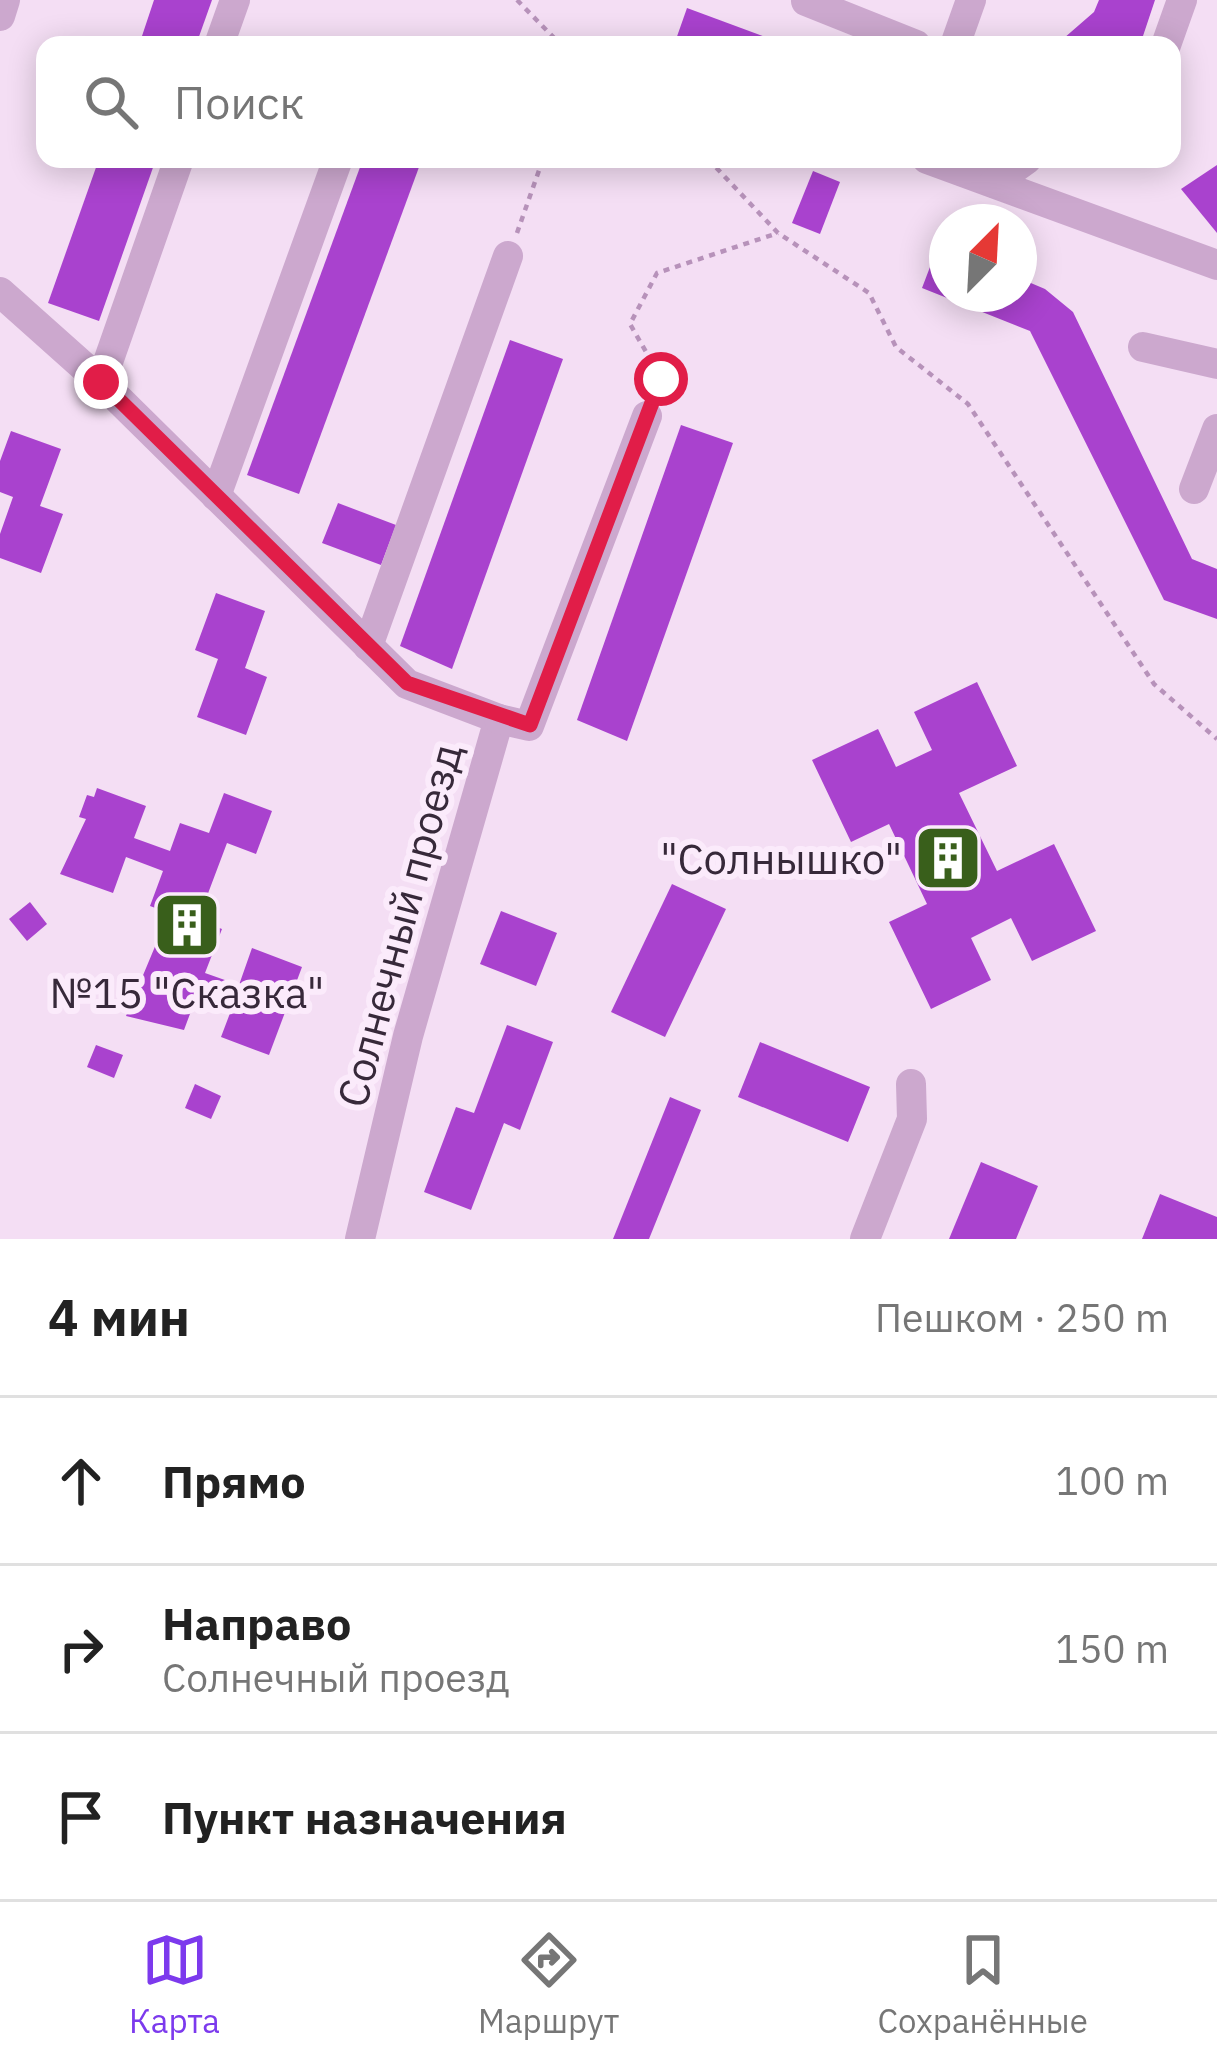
<!DOCTYPE html>
<html lang="ru">
<head>
<meta charset="utf-8">
<style>
	body { margin:0; font-family:"IBM Plex Sans",sans-serif; background:#f2f2f2; color:#222 }
	.compass { position:absolute; left:929px; top:204px; width:108px; height:108px; border-radius:50%; background:#fff; box-shadow:0 6px 30px #0003; rotate:24deg }
	.stop { position:absolute; width:36px; height:36px; margin:-27px; border:9px solid #e11d48; border-radius:50%; background:#fff }
	.stop.end { background:#e11d48; border-color:#fff; box-shadow:0 3px 12px #0008 }
	.list { margin:0; padding:0; list-style:none }
	h2 { display:flex; justify-content:space-between; align-items:center; height:156px; margin:0; padding:0 48px; font-size:51px }
	h2 small { font-size:39px; font-weight:400; color:#767676 }
	.list li { display:grid; grid-template-columns:78px 1fr auto; gap:36px; align-items:center; box-sizing:border-box; height:168px; padding:0 48px; border-top:3px solid #e0e0e0 }
	.list b { display:block; font-size:45px; white-space:nowrap }
	.list p { margin:0; font-size:39px; white-space:nowrap; color:#767676 }
	.list em { font-size:39px; font-style:normal; color:#767676 }
	.icon { flex:none; width:66px; height:66px; fill:none; stroke:currentColor; stroke-width:2; stroke-linecap:round; stroke-linejoin:round }
	.map { position:relative; flex:none; width:1217px; height:1239px; overflow:hidden }
	.search { position:absolute; background:#fff; box-shadow:0 6px 30px #0003; left:36px; right:36px; top:36px; height:132px; display:flex; align-items:center; gap:30px; box-sizing:border-box; padding:0 42px; border-radius:24px; color:#767676; font-size:45px }
	.sheet { height:660px; background:#fff }
	nav { display:flex; justify-content:space-around; align-items:center; box-sizing:border-box; height:168px; border-top:3px solid #e0e0e0; background:#fff; font-size:33px; color:#767676 }
	nav a { display:grid; justify-items:center; gap:6px }
	nav .on { color:#7c3aed }
	.map>svg:first-child { display:block }
	.building { fill:#a942ce }
	.lines { fill:none; stroke-linecap:round; stroke-linejoin:round }
	.path { stroke:#b792ba; stroke-width:4.5; stroke-dasharray:6 6; stroke-linecap:butt }
	.minor { stroke:#cca8ce; stroke-width:30 }
	.route { stroke:#e11d48; stroke-width:15 }
	.labels { text-anchor:middle; dominant-baseline:central; stroke-width:12; stroke-linejoin:round; paint-order:stroke }
	.poi-label { font-size:42px; fill:#37293a; stroke:#fbebfb; text-anchor:end }
	.street-label { font-size:42px; fill:#37293a; stroke:#fbebfb }
</style>
</head>
<body>
<div class="map">
<svg width="1217" height="1239" viewBox="0 0 1217 1239">
	<rect width="100%" height="100%" fill="#f4def4"/>
	<!-- building -->
	<g class="building">
		<path d="M154,0H212L196,45H139Z"/>
		<path d="M1099,0H1155L1140,45H1056L1094,12Z"/>
		<path d="M687,8L787,45H674Z"/>
		<path d="M99,159H156L99,321L48,303Z"/>
		<path d="M363,159H422L299,494L247,475Z"/>
		<path d="M1217,165V233L1181,189Z"/>
		<path d="M813,171L840,182L820,234L792,223Z"/>
		<path d="M938,246L947,250V294H1019V278L1045,289L1073,312L1192,559L1217,569V619L1164,600L1030,331L922,288Z"/>
		<path d="M510,340L563,359L452,669L400,646Z"/>
		<path d="M681,425L733,443L627,741L577,720Z"/>
		<path d="M11,431L61,449L40,506L63,514L41,573L0,558V534L13,497L0,492V461Z"/>
		<path d="M338,503L396,525L381,565L322,543Z"/>
		<path d="M216,593L265,611L245,668L267,677L246,735L197,717L218,659L195,650Z"/>
		<path d="M977,682L1017,766L959,793L997,871L1054,844L1096,931L1032,961L1011,918L971,938L991,980L931,1009L889,922L927,904L889,824L851,842L812,760L878,729L896,767L932,750L914,712Z"/>
		<path d="M97,788L146,806L134,838L170,851L180,823L209,833L224,793L272,811L256,854L227,843L198,920L222,929L205,973L239,985L252,948L302,967L269,1055L221,1037L235,1000L200,987L184,1030L126,1016L169,913L150,906L163,871L126,857L113,893L60,874L86,819L79,817L87,795L94,797Z"/>
		<path d="M672,884L726,909L665,1037L611,1012Z"/>
		<path d="M30,902L47,924L27,941L9,919Z"/>
		<path d="M501,911L557,933L536,986L480,964Z"/>
		<path d="M507,1025L553,1042L520,1130L504,1123L471,1210L424,1192L456,1107L474,1113Z"/>
		<path d="M760,1042L870,1087L848,1142L738,1097Z"/>
		<path d="M96,1045L123,1055L114,1078L87,1067Z"/>
		<path d="M195,1084L221,1096L211,1119L185,1108Z"/>
		<path d="M670,1097L701,1110L649,1239H613Z"/>
		<path d="M981,1162L1038,1186L1016,1239H949Z"/>
		<path d="M1160,1194L1217,1217V1239H1142Z"/>
	</g>
	<g class="lines">
		<!-- path -->
		<g class="path">
			<path d="M517,0L561,45"/>
			<path d="M708,159L778,233L869,293L896,347L968,404L1154,684L1217,739"/>
			<path d="M517,233L543,159"/>
			<path d="M655,394L661,378L630,324L657,273L778,233"/>
		</g>
		<!-- minor -->
		<g class="minor">
			<path d="M806,1L916,45"/>
			<path d="M0,16L5,0"/>
			<path d="M219,45L235,0"/>
			<path d="M955,45L971,0"/>
			<path d="M1166,45L1182,0"/>
			<path d="M927,159L1217,265"/>
			<path d="M994,183L1027,159"/>
			<path d="M0,292L101,382L407,684L499,719L408,1036L360,1239"/>
			<path d="M1143,347L1217,364"/>
			<path d="M101,382L179,159"/>
			<path d="M1194,489L1217,429"/>
			<path d="M216,496L338,159"/>
			<path d="M368,646L508,256"/>
			<path d="M499,719L529,726L647,416"/>
			<path d="M865,1239L912,1119L911,1084"/>
		</g>
	</g>
	<g class="lines">
		<!-- route -->
		<path class="route" d="M101,382L407,683L530,725L661,379"/>
	</g>
	<!-- icons -->
	<defs>
		<symbol id="building-square" viewBox="-11 -11 22 22"><rect x="-9" y="-9" width="18" height="18" rx="4" fill="#395f1b" stroke="#fbebfb"/><path d="M-4-6H4V6H1V3H-1V6H-4ZM-2.5-4.3h1.7v1.8h-1.7ZM.8-4.3h1.7v1.8H.8ZM-2.5-1h1.7V.8h-1.7ZM.8-1h1.7V.8H.8Z" fill="#fff"/></symbol>
	</defs>
	<g fill-rule="evenodd">
		<use href="#building-square" x="910" y="820" width="76" height="76"/>
		<use href="#building-square" x="149" y="887" width="76" height="76"/>
	</g>
	<g class="labels">
		<!-- poi labels -->
		<g class="poi-label">
			<text x="902" y="858">"Солнышко"</text>
			<text x="187" y="992" text-anchor="middle">№15 "Сказка"</text>
		</g>
		<!-- street labels -->
		<g class="street-label">
			<text transform="translate(399 925) rotate(-75)">Солнечный проезд</text>
		</g>
	</g>
</svg>
<svg class="compass" viewBox="-18 -18 36 36"><path d="M0-13l5 13h-10z" fill="#e53935"/><path d="M0 13l5-13h-10z" fill="#767676"/></svg>
<div class="stop" style="left:661px;top:379px"></div>
<div class="stop end" style="left:101px;top:382px"></div>
<div class="search"><svg class="icon" aria-label="search" viewBox="0 0 24 24"><circle cx="10" cy="10" r="6"/><path d="M15 15l6 6"/></svg>Поиск</div>
</div>
<section class="sheet">
<h2>4 мин<small>Пешком · 250 m</small></h2>
<ul class="list">
<li><svg class="icon" aria-label="ahead" viewBox="0 0 24 24"><path d="M12 20V5M6 11l6-6 6 6"/></svg><div><b>Прямо</b></div><em>100 m</em></li>
<li><svg class="icon" aria-label="right" viewBox="0 0 24 24"><path d="M7 20v-9h11M14 6l5 5-5 5"/></svg><div><b>Направо</b><p>Солнечный проезд</p></div><em>150 m</em></li>
<li><svg class="icon" aria-label="arrive" viewBox="0 0 24 24"><path d="M6 21V4h12l-3 4 3 4H6"/></svg><div><b>Пункт назначения</b></div></li>
</ul>
</section>
<nav>
<a class="on"><svg class="icon" aria-label="map" viewBox="0 0 24 24"><path d="M3 6l6-2 6 2 6-2v14l-6 2-6-2-6 2zM9 4v14M15 6v14"/></svg>Карта</a>
<a><svg class="icon" aria-label="directions" viewBox="0 0 24 24"><path d="M12 3l9 9-9 9-9-9zM9 14v-3h6M13 9l2 2-2 2"/></svg>Маршрут</a>
<a><svg class="icon" aria-label="saved" viewBox="0 0 24 24"><path d="M7 4h10v16l-5-4-5 4z"/></svg>Сохранённые</a>
</nav>
</body>
</html>
